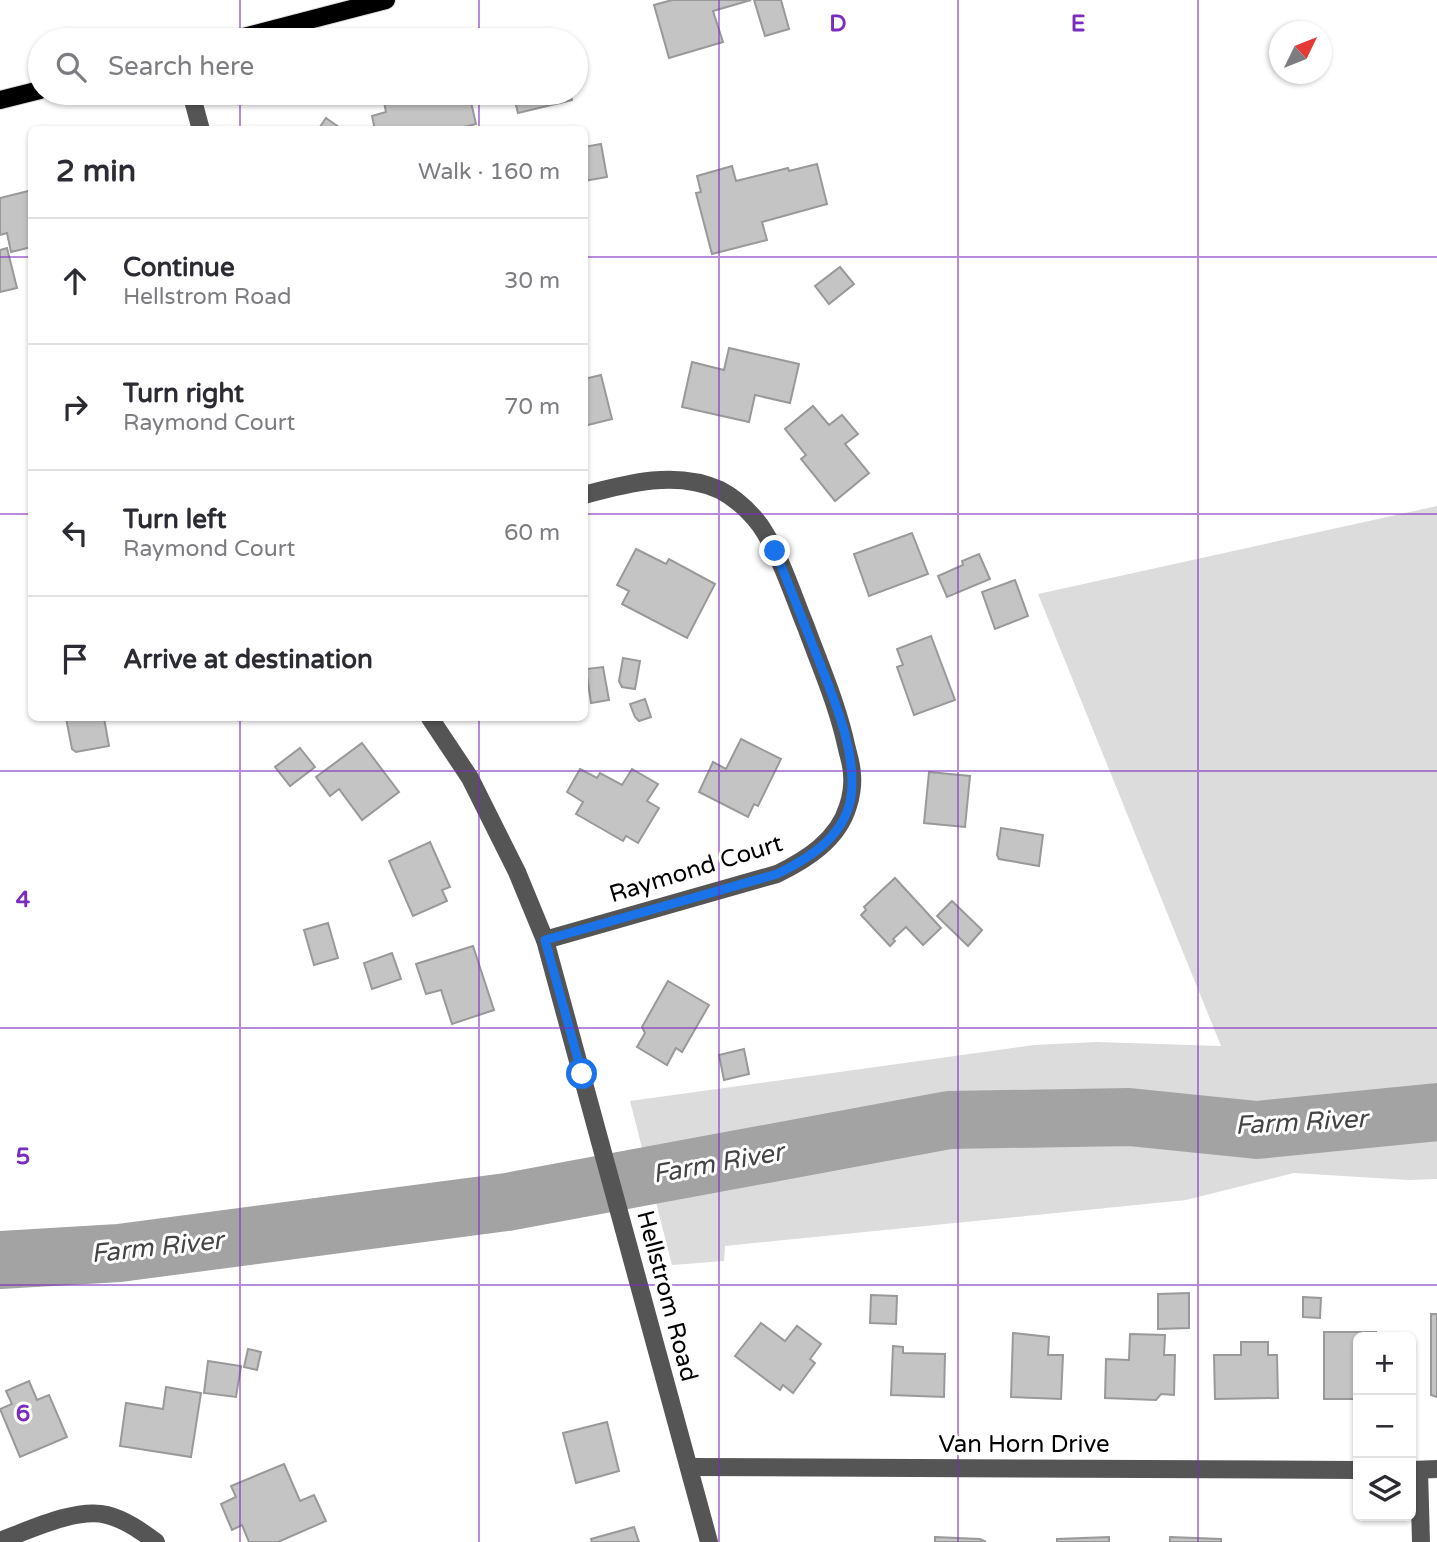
<!DOCTYPE html>
<html lang="en">
<head>
<meta charset="utf-8">
<style>
	body { margin:0; font-family:"Varela Round",sans-serif; background:#f2f2f3; color:#2b2b33 }
	.controls { position:absolute; right:21px; bottom:21px; display:grid; overflow:hidden; border-radius:10px; box-shadow:0 2px 5px #0004 }
	.controls button { width:63px; height:63px; display:grid; place-items:center; padding:0; border:0; border-bottom:2px solid #e1e1e2; background:#fff; color:#2b2b33; font:35px sans-serif }
	.compass { position:absolute; left:1269px; top:21px; width:63px; height:63px; border-radius:50%; background:#fff; box-shadow:0 2px 5px #0004; rotate:47deg }
	.stop { position:absolute; width:21px; height:21px; margin:-16px; border:5px solid #1a73e8; border-radius:50%; background:#fff }
	.stop.end { background:#1a73e8; border-color:#fff; box-shadow:0 2px 7px #0008 }
	.list { margin:0; padding:0; list-style:none }
	h2 { display:flex; justify-content:space-between; align-items:center; height:91px; margin:0; padding:0 28px; font-size:30px }
	h2 small { font-size:23px; font-weight:400; color:#7c7c81 }
	.list li { display:grid; grid-template-columns:46px 1fr auto; gap:21px; align-items:center; box-sizing:border-box; height:126px; padding:0 28px; border-top:2px solid #e1e1e2 }
	.list b { display:block; font-size:26px; white-space:nowrap }
	.list p { margin:0; font-size:23px; white-space:nowrap; color:#7c7c81 }
	.list em { font-size:23px; font-style:normal; color:#7c7c81 }
	.icon { flex:none; width:38px; height:38px; fill:none; stroke:currentColor; stroke-width:2; stroke-linecap:round; stroke-linejoin:round }
	.map { position:relative; flex:none; width:1437px; height:1542px; overflow:hidden }
	.search { position:absolute; background:#fff; box-shadow:0 2px 5px #0004; left:28px; top:28px; width:560px; height:77px; display:flex; align-items:center; gap:18px; box-sizing:border-box; padding:0 24px; border-radius:38px; color:#7c7c81; font-size:26px }
	.panel { position:absolute; background:#fff; box-shadow:0 2px 5px #0004; left:28px; top:126px; width:560px; height:595px; border-radius:10px }
	.map>svg:first-child { display:block }
	.green { fill:#dcdcdc }
	.lines { fill:none; stroke-linecap:round; stroke-linejoin:round }
	.river { stroke:#a3a3a3; stroke-width:58 }
	.building { fill:#c4c4c4; stroke:#999; stroke-width:2 }
	.major-casing { stroke:#dbdbdb; stroke-width:20 }
	.minor { stroke:#555; stroke-width:18 }
	.major { stroke:#000; stroke-width:18 }
	.route { stroke:#1a73e8; stroke-width:9 }
	.grid { fill:none; stroke:#7b2cbf; stroke-width:2; stroke-opacity:0.55 }
	.labels { text-anchor:middle; dominant-baseline:central; stroke-width:6; stroke-linejoin:round; paint-order:stroke }
	.street-label { font-size:24px; fill:#000; stroke:#fff }
	.water-label { font-size:26px; font-style:italic; fill:#444; stroke:#fff }
	.grid-label { font-size:23px; text-anchor:middle; font-weight:bold; fill:#7b2cbf; stroke:#fff; stroke-width:6; stroke-linejoin:round; paint-order:stroke }
</style>
</head>
<body>
<div class="map">
<svg width="1437" height="1542" viewBox="0 0 1437 1542">
	<rect width="100%" height="100%" fill="#fff"/>
	<!-- green -->
	<path class="green" d="M1437,506V1179L1409,1180L1294,1173L1186,1200L725,1246L724,1261L672,1265L630,1101L1034,1045L1097,1042L1221,1046L1038,594Z"/>
	<g class="lines">
		<!-- river -->
		<path class="river" d="M0,1260L119,1253L507,1202L949,1120L1129,1117L1257,1130L1437,1112"/>
	</g>
	<!-- building -->
	<g class="building">
		<path d="M672,0H751L713,11L723,42L669,58L654,5Z"/>
		<path d="M754,0H781L789,29L765,36Z"/>
		<path d="M422,93H435L436,95L469,93L476,124L452,130H375L372,116L386,112L384,102Z"/>
		<path d="M513,93H570L572,100L518,113Z"/>
		<path d="M326,118L343,130H318Z"/>
		<path d="M601,144L607,177L584,181V147Z"/>
		<path d="M817,164L827,204L762,222L767,240L712,254L696,193L701,192L697,176L732,166L736,181L788,168L789,171Z"/>
		<path d="M32,190V247L11,252L7,233L0,235V198Z"/>
		<path d="M7,248L17,288L0,292V250Z"/>
		<path d="M840,267L854,284L829,304L815,286Z"/>
		<path d="M729,348L799,364L790,403L755,395L749,422L682,407L692,362L724,370Z"/>
		<path d="M601,375L612,419L584,426V379Z"/>
		<path d="M813,406L829,425L842,415L858,434L845,444L869,473L835,501L801,459L806,455L785,429Z"/>
		<path d="M912,533L928,574L869,596L854,554Z"/>
		<path d="M636,549L666,564L669,559L715,584L687,638L622,604L629,591L617,585Z"/>
		<path d="M979,554L990,579L947,597L938,576L963,565L962,561Z"/>
		<path d="M1015,580L1028,616L995,629L982,592Z"/>
		<path d="M931,636L955,700L914,715L897,667L903,665L897,649Z"/>
		<path d="M623,658L640,661L635,689L622,687L619,681Z"/>
		<path d="M603,667L609,700L591,703L586,669Z"/>
		<path d="M645,699L651,717L639,721L635,717L630,704Z"/>
		<path d="M66,718H104L109,746L76,752L72,749Z"/>
		<path d="M741,739L781,759L758,806L754,804L748,817L699,792L713,762L726,769Z"/>
		<path d="M362,743L399,792L362,820L339,789L330,796L316,777Z"/>
		<path d="M300,748L315,767L290,786L275,767Z"/>
		<path d="M580,769L597,778L600,773L622,785L632,769L658,784L647,801L659,808L638,843L626,836L623,841L576,814L583,802L567,792Z"/>
		<path d="M929,772L970,776L965,827L924,823Z"/>
		<path d="M1001,828L1043,835L1039,866L999,859L997,855Z"/>
		<path d="M430,842L450,887L442,890L447,901L413,916L389,861Z"/>
		<path d="M895,878L941,928L923,945L906,927L893,939L895,941L890,946L861,915L866,910L864,907Z"/>
		<path d="M952,901L982,930L968,946L937,916Z"/>
		<path d="M328,923L338,958L314,965L304,930Z"/>
		<path d="M473,946L494,1010L452,1024L441,990L426,994L416,964Z"/>
		<path d="M392,953L401,979L372,989L364,963Z"/>
		<path d="M668,981L709,1005L682,1052L676,1048L667,1065L637,1047L645,1033L642,1027Z"/>
		<path d="M744,1049L749,1074L724,1080L719,1055Z"/>
		<path d="M1189,1293V1328L1158,1329V1294Z"/>
		<path d="M871,1295L897,1296L896,1324L870,1323Z"/>
		<path d="M1303,1297L1321,1298L1320,1318L1303,1317Z"/>
		<path d="M1431,1314H1437V1397L1431,1395Z"/>
		<path d="M761,1323L785,1341L797,1326L821,1344L810,1359L815,1363L793,1393L783,1385L780,1390L735,1356Z"/>
		<path d="M1324,1332H1376V1337H1358V1399H1324Z"/>
		<path d="M1013,1333L1049,1337L1048,1355H1063L1061,1399L1011,1397Z"/>
		<path d="M1130,1334L1165,1335L1164,1355H1175L1174,1395L1161,1394L1156,1400L1105,1398L1106,1359L1129,1360Z"/>
		<path d="M1241,1342H1268V1355H1277L1278,1398L1215,1399L1214,1355H1241Z"/>
		<path d="M893,1346L903,1347V1353L945,1354L944,1397L891,1395Z"/>
		<path d="M248,1349L261,1352L257,1370L244,1367Z"/>
		<path d="M208,1361L241,1366L236,1397L204,1393Z"/>
		<path d="M29,1381L37,1400L49,1395L67,1437L20,1457L0,1409L12,1404L6,1391Z"/>
		<path d="M166,1387L201,1393L191,1457L120,1446L126,1403L163,1409Z"/>
		<path d="M607,1422L619,1471L576,1483L563,1433Z"/>
		<path d="M284,1464L300,1501L314,1495L326,1521L278,1542H249L242,1525L232,1530L221,1504L236,1497L231,1486Z"/>
		<path d="M634,1527L639,1542H592L591,1539Z"/>
		<path d="M935,1537L980,1539L986,1542H935Z"/>
		<path d="M1109,1537V1542H1057V1539Z"/>
		<path d="M1170,1537L1221,1539V1542H1170Z"/>
	</g>
	<g class="lines">
		<defs>
			<g id="major">
				<path d="M232,40L386,0"/>
				<path d="M0,100L40,90"/>
			</g>
		</defs>
		<!-- major casing -->
		<use href="#major" class="major-casing"/>
		<!-- minor -->
		<g class="minor">
			<path d="M191,93L201,130"/>
			<path d="M430,718L470,778L517,872L545,940L709,1542"/>
			<path d="M545,940L777,874C806,860 838,840 848,806C851,798 853,784 852,775C852,766 849,757 847,749C838,706 821,668 806,627C792,593 781,556 760,525C750,512 735,498 720,490C677,470 628,483 584,495"/>
			<path d="M689,1467L1358,1470"/>
			<path d="M1411,1470L1437,1469"/>
			<path d="M1419,1470L1421,1542"/>
			<path d="M0,1541C29,1530 77,1507 107,1515C126,1520 141,1531 156,1542"/>
		</g>
		<!-- major -->
		<use href="#major" class="major"/>
	</g>
	<g class="lines">
		<!-- route -->
		<path class="route" d="M582,1074L545,940L777,874C806,860 839,840 849,806C862,758 830,690 813,646C800,614 788,582 775,551"/>
	</g>
	<!-- grid -->
	<path class="grid" d="M240,0V40M479,0V40M719,0V1542M958,0V1542M1198,0V1542M240,93V130M479,93V130M0,257H32M584,257H1437M0,514H32M584,514H1437M240,718V1542M479,718V1542M0,771H1437M0,1028H1437M0,1285H1437"/>
	<g class="labels">
		<!-- street labels -->
		<g class="street-label">
			<text transform="translate(696 869) rotate(-17)">Raymond Court</text>
			<text transform="translate(667 1296) rotate(75)">Hellstrom Road</text>
			<text x="1024" y="1444">Van Horn Drive</text>
		</g>
		<!-- water labels -->
		<g class="water-label">
			<text transform="translate(1301 1122) rotate(-3)">Farm River</text>
			<text transform="translate(718 1163) rotate(-10)">Farm River</text>
			<text transform="translate(157 1247) rotate(-6)">Farm River</text>
		</g>
	</g>
	<g class="grid-label">
		<text x="838" y="31">D</text>
		<text x="1078" y="31">E</text>
		<text x="23" y="907">4</text>
		<text x="23" y="1164">5</text>
		<text x="23" y="1421">6</text>
	</g>
</svg>
<div class="controls">
<button>+</button>
<button>−</button>
<button><svg class="icon" aria-label="layers" viewBox="0 0 24 24"><path d="M12 4l9 5-9 5-9-5zM3 14l9 5 9-5"/></svg></button>
</div>
<svg class="compass" viewBox="-18 -18 36 36"><path d="M0-13l5 13h-10z" fill="#e53935"/><path d="M0 13l5-13h-10z" fill="#7c7c81"/></svg>
<div class="stop" style="left:582px;top:1074px"></div>
<div class="stop end" style="left:775px;top:551px"></div>
<div class="search"><svg class="icon" aria-label="search" viewBox="0 0 24 24"><circle cx="10" cy="10" r="6"/><path d="M15 15l6 6"/></svg>Search here</div>
<section class="panel">
<h2>2 min<small>Walk · 160 m</small></h2>
<ul class="list">
<li><svg class="icon" aria-label="ahead" viewBox="0 0 24 24"><path d="M12 20V5M6 11l6-6 6 6"/></svg><div><b>Continue</b><p>Hellstrom Road</p></div><em>30 m</em></li>
<li><svg class="icon" aria-label="right" viewBox="0 0 24 24"><path d="M7 20v-9h11M14 6l5 5-5 5"/></svg><div><b>Turn right</b><p>Raymond Court</p></div><em>70 m</em></li>
<li><svg class="icon" aria-label="left" viewBox="0 0 24 24"><path d="M17 20v-9H6M10 6l-5 5 5 5"/></svg><div><b>Turn left</b><p>Raymond Court</p></div><em>60 m</em></li>
<li><svg class="icon" aria-label="arrive" viewBox="0 0 24 24"><path d="M6 21V4h12l-3 4 3 4H6"/></svg><div><b>Arrive at destination</b></div></li>
</ul>
</section>
</div>
</body>
</html>
